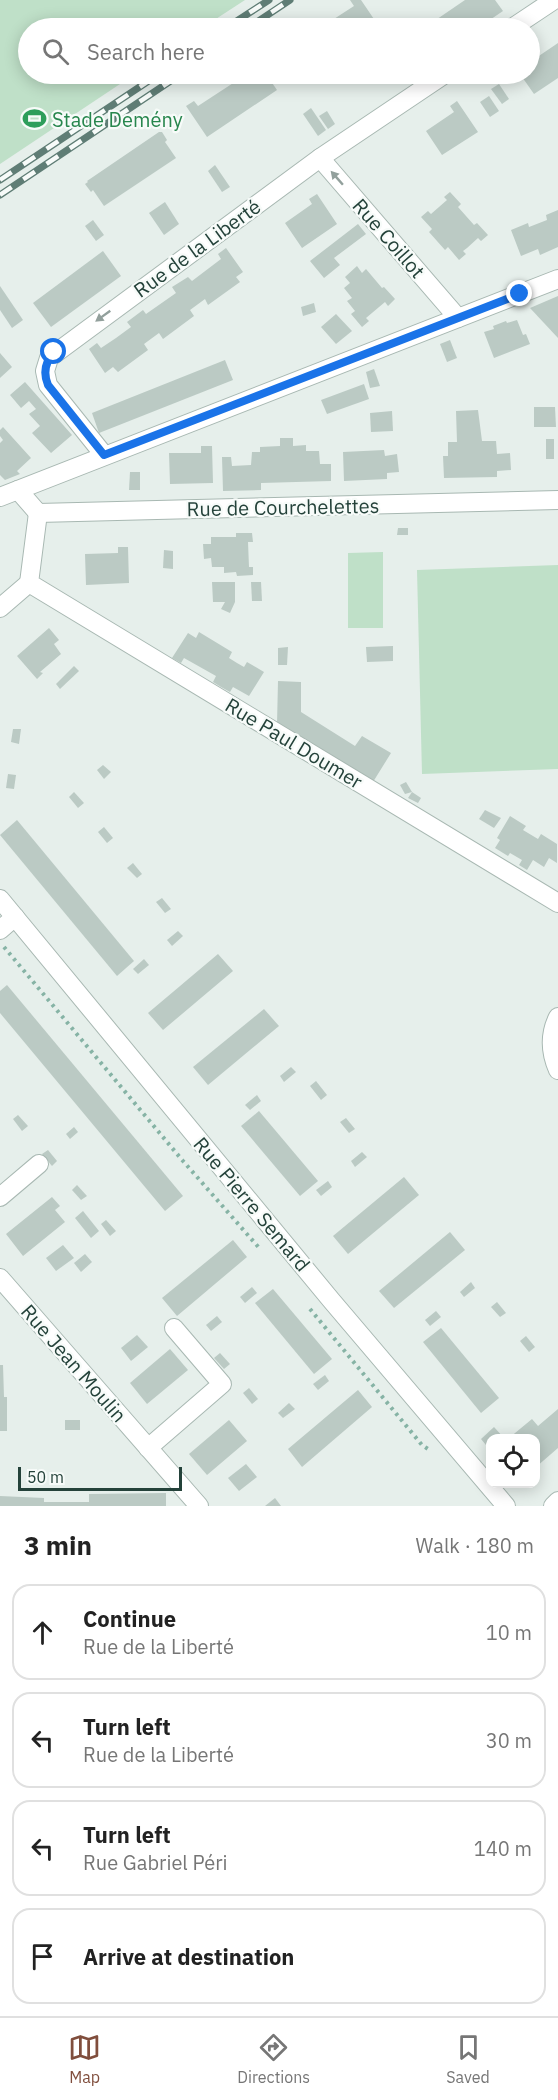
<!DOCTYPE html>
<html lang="en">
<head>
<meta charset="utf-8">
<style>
	body { margin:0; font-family:"IBM Plex Sans",sans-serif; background:#f6f6f6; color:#222 }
	.controls { position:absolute; right:18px; bottom:18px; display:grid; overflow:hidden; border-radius:12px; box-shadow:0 3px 15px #0003 }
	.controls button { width:54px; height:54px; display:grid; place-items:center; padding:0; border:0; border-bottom:2px solid #e0e0e0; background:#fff; color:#222; font:30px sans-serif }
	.scale { position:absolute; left:18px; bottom:15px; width:164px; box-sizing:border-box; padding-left:6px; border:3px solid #24423a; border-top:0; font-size:16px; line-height:21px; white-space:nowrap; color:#24423a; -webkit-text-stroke:4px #f7fbf9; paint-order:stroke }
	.stop { position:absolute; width:18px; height:18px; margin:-14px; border:4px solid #1a73e8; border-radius:50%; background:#fff }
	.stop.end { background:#1a73e8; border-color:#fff; box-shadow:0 2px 6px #0008 }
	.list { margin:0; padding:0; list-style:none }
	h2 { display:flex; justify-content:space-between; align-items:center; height:78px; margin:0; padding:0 24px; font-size:26px }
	h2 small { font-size:20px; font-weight:400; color:#767676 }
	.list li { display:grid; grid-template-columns:39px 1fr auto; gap:18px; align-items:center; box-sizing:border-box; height:96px; margin:0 12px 12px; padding:0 12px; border:2px solid #e0e0e0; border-radius:18px }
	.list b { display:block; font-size:22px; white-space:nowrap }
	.list p { margin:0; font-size:20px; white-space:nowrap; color:#767676 }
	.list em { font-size:20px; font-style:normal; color:#767676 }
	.icon { flex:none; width:33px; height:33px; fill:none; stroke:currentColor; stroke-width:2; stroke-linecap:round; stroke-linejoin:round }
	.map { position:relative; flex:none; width:558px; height:1506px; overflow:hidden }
	.search { position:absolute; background:#fff; box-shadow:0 3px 15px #0003; left:18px; right:18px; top:18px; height:66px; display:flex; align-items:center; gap:15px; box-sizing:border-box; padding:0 21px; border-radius:33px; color:#767676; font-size:22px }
	.sheet { height:510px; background:#fff }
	nav { display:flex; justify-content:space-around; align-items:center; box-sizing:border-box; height:84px; border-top:2px solid #e0e0e0; background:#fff; font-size:16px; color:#767676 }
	nav a { display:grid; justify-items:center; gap:3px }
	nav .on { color:#804e3d }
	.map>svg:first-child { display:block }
	.green { fill:#bfe0c8 }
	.building { fill:#bbcac4 }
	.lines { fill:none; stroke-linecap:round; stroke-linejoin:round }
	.street-casing { stroke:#a8b8b2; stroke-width:20 }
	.path { stroke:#86b3a5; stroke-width:4; stroke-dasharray:3 4.5; stroke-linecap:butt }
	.street { stroke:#fff; stroke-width:18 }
	.rail-casing { stroke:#5f7d75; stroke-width:7 }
	.rail { stroke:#f7fbf9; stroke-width:4.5; stroke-dasharray:14; stroke-linecap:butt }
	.oneway { fill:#92a09c }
	.route { stroke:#1a73e8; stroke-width:8 }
	.labels { text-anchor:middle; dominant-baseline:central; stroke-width:4.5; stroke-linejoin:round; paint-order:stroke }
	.leisure-label { font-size:20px; fill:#27864d; stroke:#f7fbf9; text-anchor:start }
	.street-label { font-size:20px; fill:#24423a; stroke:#f7fbf9 }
</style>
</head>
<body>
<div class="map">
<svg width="558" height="1506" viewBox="0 0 558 1506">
	<rect width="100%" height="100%" fill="#e6efeb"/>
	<!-- green -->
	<g class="green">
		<path d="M0,0H245L202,28H28V74H135L0,164Z"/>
		<path d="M383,552V628H348V553Z"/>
		<path d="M558,565V769L422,774L417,570Z"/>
	</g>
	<!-- building -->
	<g class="building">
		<path d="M350,0H361L378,25L373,28H320L354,6Z"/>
		<path d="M465,0H495L503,11L478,28H424Z"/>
		<path d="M558,43V78L534,94L520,74H530V62Z"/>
		<path d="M247,74H266L277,90L207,137L186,106L194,101L198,106Z"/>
		<path d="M499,84L509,99L502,104L491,89Z"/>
		<path d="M489,96L499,111L490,117L480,102Z"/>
		<path d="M457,101L478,132L442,155L426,131L454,112L450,106Z"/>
		<path d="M311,108L326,130L318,136L303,114Z"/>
		<path d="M327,111L335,124L328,129L319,116Z"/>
		<path d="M159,132H162L167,140L165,142L176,158L104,206L93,190L91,192L85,184L88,182L87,181Z"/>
		<path d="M215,165L230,187L222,192L208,171Z"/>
		<path d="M450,192L461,204L458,207L474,225L477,223L488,235L481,241L478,238L467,248L463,251L466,254L459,260L448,247L445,250L429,232L432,229L421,217L428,211L431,214L447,200L444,197Z"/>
		<path d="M317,194L337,224L302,248L285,223L312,204L309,199Z"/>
		<path d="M165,202L179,224L164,235L149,213Z"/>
		<path d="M558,210V247L540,255L538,249L521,256L511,230L528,223L529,227L547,220L546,215Z"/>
		<path d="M93,220L104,235L96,241L85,226Z"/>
		<path d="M358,224L366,234L334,258L340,265L324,278L310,261Z"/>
		<path d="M226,248L243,272L236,277L240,282L208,305L205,299L190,310L194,316L163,339L159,333L144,344L148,350L118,372L113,367L105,373L89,349L97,343L101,348L116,338L131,327L127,322L143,310L146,314L176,293L172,287L188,277L192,281L221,259L218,254Z"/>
		<path d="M103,251L121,276L51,327L33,303Z"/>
		<path d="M357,266L362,273L366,269L382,288L384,287L395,299L388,306L385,302L366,318L369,321L362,327L351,314L355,311L347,301L352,298L344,288L350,283L345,277Z"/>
		<path d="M0,286L23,320L12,328L0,310Z"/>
		<path d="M558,296V338L530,308Z"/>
		<path d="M314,303L316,312L303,316L301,307Z"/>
		<path d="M336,314L352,331L336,344L321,327Z"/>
		<path d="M517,320L523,335L526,334L530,344L494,358L484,332L494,329L493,326L506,321L507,323Z"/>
		<path d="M450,340L457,358L447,362L440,344Z"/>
		<path d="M0,353L12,367L0,378Z"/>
		<path d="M225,360L233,380L99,433L92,413Z"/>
		<path d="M374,369L380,386L370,388L366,372Z"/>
		<path d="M25,382L72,435L51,453L32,433L40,426L29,414L36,409L29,401L21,408L10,395Z"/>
		<path d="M364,384L369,399L327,414L321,400Z"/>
		<path d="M534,407H555L556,427H534Z"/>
		<path d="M478,410L482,441H496L497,454L510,453L511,470L497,471V477L444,478L443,456H448V442H457L456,411Z"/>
		<path d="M392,411L393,431L371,432L370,413Z"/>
		<path d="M3,427L31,458L17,471L20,474L5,480L0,475V443L3,440L0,436V430Z"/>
		<path d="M280,438H293V446L306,445V451H319L320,464H331V481L261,483V490L223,491L222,457H231L232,466L251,465L252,452H260V447L280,446Z"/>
		<rect x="546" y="439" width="8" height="20"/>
		<path d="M201,446H212L213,483L170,484L169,453H201Z"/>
		<path d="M384,450L385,456L397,454L399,472L387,473V479L344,481L343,452Z"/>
		<path d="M130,472H140V490H129Z"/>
		<path d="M398,528H408V535H397Z"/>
		<path d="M236,533H252L253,542H248L249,567H253V575L237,576L236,572L224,573V567H212L211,558L204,559L203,544H211V537H236Z"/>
		<path d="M118,547H128L129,583L86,585L85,554L118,553Z"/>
		<path d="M164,550L173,551V569L163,568Z"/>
		<path d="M212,582H235V602L230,613L221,609L225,602H213Z"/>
		<path d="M251,582H261L262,601H252Z"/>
		<path d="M49,628L59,640L54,644L61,654L40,672L43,673L37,679L17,656Z"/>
		<path d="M199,632L232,652L229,658L237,663L244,667L247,662L264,672L249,696L233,687L230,692L221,687L213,682L216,676L184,658L181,663L172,658L188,633L196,638Z"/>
		<path d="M393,646V661L367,662L366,647Z"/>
		<path d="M288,647L287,665H278V648Z"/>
		<path d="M74,666L79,671L60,689L56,684Z"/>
		<path d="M278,681L301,682V712L355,746L362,736L391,753L373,782L277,724Z"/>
		<path d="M13,729H21L19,744L11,742Z"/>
		<path d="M103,765L111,772L104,779L97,770Z"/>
		<path d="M8,774L16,775L14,789L6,788Z"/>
		<path d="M406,782L412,792L405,794L400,785Z"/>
		<path d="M74,792L84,803L78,808L69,797Z"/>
		<path d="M412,792L421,798L418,803L408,798Z"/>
		<path d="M485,810L501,818L494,828L479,819Z"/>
		<path d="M510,816L526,826L523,830L538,839L541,834L557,844V863L549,858L544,867L533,860L527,870L519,865L522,860L510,853L508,856L495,848L500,840L497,838Z"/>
		<path d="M17,820L134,961L117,976L0,835Z"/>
		<path d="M104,827L113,838L107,843L98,832Z"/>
		<path d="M133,863L142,874L137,878L127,868Z"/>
		<path d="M162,898L171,909L165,913L156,902Z"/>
		<path d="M178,931L183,936L172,946L167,940Z"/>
		<path d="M218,954L233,971L163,1030L148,1013Z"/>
		<path d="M144,959L149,965L138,974L133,969Z"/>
		<path d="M7,985L183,1196L165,1211L0,1013V991Z"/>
		<path d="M264,1009L279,1026L208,1085L193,1067Z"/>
		<path d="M291,1067L296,1072L284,1082L280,1076Z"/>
		<path d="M316,1081L327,1095L321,1100L310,1086Z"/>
		<path d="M257,1095L261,1101L250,1110L245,1105Z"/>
		<path d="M259,1111L318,1181L300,1196L241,1126Z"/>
		<path d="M18,1115L28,1126L22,1131L13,1119Z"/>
		<path d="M346,1118L355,1129L349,1133L340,1122Z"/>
		<path d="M74,1127L78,1132L70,1139L66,1134Z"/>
		<path d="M48,1150L57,1161L52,1166L42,1154Z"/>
		<path d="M362,1152L367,1157L355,1167L351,1161Z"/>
		<path d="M404,1177L419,1195L348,1254L333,1236Z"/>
		<path d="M328,1181L332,1187L321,1196L316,1190Z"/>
		<path d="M77,1185L87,1196L81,1200L72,1190Z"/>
		<path d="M52,1197L60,1206L55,1210L65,1222L23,1256L6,1234Z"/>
		<path d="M83,1211L99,1231L91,1238L75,1218Z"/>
		<path d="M106,1220L116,1231L110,1236L101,1224Z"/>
		<path d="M450,1232L465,1250L394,1308L379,1291Z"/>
		<path d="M233,1240L247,1257L177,1316L162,1298Z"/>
		<path d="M63,1245L74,1258L56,1271L46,1258Z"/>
		<path d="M85,1254L92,1262L81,1272L74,1263Z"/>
		<path d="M471,1282L475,1288L464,1297L460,1292Z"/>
		<path d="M252,1287L257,1293L245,1303L240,1297Z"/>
		<path d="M273,1289L332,1359L314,1374L255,1303Z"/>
		<path d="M497,1302L506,1313L500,1317L491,1307Z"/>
		<path d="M436,1311L441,1317L430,1326L425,1320Z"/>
		<path d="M217,1316L222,1322L211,1331L206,1325Z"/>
		<path d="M441,1328L499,1398L481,1413L423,1342Z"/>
		<path d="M137,1335L148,1347L131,1361L121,1348Z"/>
		<path d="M526,1336L535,1347L529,1352L520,1341Z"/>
		<path d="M170,1349L188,1370L147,1404L130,1383Z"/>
		<path d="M220,1353L230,1364L224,1369L214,1358Z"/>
		<path d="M0,1365H3L4,1397H7V1431H0Z"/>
		<path d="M325,1375L329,1381L318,1390L313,1384Z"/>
		<path d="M249,1388L258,1399L252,1404L243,1393Z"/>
		<path d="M358,1390L372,1407L302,1467L288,1449Z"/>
		<path d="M289,1403L295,1409L283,1418L278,1413Z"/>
		<path d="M558,1409V1448L536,1467V1438H509L532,1419L538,1426Z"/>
		<rect x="65" y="1420" width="15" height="10"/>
		<path d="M229,1420L247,1441L207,1475L189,1454Z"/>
		<path d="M494,1427L504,1438H490V1450L481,1439Z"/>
		<path d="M246,1464L257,1477L239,1491L228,1478Z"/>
		<path d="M166,1493V1506H0V1496L44,1498V1502H89V1494Z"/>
		<path d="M275,1498L281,1506H265Z"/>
	</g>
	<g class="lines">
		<defs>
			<g id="street">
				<path d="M512,28L554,0"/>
				<path d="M320,158L458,318"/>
				<path d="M104,455L48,385L45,371L49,358L320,158L445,74"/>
				<path d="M18,490L38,513L558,500"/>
				<path d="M0,497L558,279"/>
				<path d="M38,513L29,583L558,903"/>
				<path d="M0,608L29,583"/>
				<path d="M0,899L331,1300L506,1506"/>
				<path d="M0,930L15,917"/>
				<path d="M558,1017C549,1035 550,1052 558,1070"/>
				<path d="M0,1197L39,1164"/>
				<path d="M0,1278L199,1506"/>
				<path d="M148,1448L222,1384L174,1328"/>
				<path d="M553,1506L558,1501"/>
			</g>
		</defs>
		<!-- street casing -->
		<use href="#street" class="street-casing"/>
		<!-- path -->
		<g class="path">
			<path d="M4,947L183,1161L261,1250"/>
			<path d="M310,1309L422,1445L431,1451"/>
		</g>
		<!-- street -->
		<use href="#street" class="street"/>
		<defs>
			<g id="rail">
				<path d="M226,28L269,0"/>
				<path d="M248,28L290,0"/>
				<path d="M0,180L159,74"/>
				<path d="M0,195L181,74"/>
			</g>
		</defs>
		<!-- rail casing -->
		<use href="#rail" class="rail-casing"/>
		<!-- rail -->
		<use href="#rail" class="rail"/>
	</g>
	<!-- one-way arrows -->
	<defs><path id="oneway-solid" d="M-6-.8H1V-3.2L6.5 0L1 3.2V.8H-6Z" transform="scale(1.5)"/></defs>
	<g class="oneway">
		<use href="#oneway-solid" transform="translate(337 178) rotate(-131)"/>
		<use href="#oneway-solid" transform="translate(103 316) rotate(144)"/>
	</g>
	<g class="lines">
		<!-- route -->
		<path class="route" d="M54,352C45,362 43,373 48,385L104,455L520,294"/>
	</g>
	<!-- icons -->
	<defs>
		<symbol id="stadium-bare" viewBox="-9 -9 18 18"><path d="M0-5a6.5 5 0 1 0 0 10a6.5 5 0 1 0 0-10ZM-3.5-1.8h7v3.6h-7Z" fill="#2e9e5b" stroke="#f7fbf9" stroke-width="2.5" paint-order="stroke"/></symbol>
	</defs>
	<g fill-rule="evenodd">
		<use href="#stadium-bare" x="18" y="102" width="33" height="33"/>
	</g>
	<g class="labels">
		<!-- leisure labels -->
		<g class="leisure-label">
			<text x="52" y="119">Stade Demény</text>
		</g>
		<!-- street labels -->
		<g class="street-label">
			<text transform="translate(389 238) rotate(49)">Rue Coillot</text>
			<text transform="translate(197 248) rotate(-36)">Rue de la Liberté</text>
			<text transform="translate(283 507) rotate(-1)">Rue de Courchelettes</text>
			<text transform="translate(294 743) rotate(31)">Rue Paul Doumer</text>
			<text transform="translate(252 1204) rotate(50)">Rue Pierre Semard</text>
			<text transform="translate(74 1363) rotate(49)">Rue Jean Moulin</text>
		</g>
	</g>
</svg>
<div class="controls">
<button><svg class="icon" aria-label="locate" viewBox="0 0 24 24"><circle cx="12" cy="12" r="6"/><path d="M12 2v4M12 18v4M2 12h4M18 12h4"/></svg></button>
</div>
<div class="scale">50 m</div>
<div class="stop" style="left:54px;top:352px"></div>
<div class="stop end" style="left:520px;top:294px"></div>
<div class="search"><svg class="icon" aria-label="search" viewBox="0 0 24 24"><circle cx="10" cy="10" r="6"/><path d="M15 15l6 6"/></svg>Search here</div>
</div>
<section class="sheet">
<h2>3 min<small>Walk · 180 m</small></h2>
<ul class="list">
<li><svg class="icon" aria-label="ahead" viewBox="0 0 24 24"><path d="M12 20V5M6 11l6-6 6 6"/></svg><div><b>Continue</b><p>Rue de la Liberté</p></div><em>10 m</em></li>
<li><svg class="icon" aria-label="left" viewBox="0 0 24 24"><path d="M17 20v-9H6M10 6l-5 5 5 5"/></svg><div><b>Turn left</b><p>Rue de la Liberté</p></div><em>30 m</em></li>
<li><svg class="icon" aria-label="left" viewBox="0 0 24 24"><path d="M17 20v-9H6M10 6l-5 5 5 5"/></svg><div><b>Turn left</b><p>Rue Gabriel Péri</p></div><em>140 m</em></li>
<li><svg class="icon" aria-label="arrive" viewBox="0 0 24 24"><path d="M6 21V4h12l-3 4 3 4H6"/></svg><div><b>Arrive at destination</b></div></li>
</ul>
</section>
<nav>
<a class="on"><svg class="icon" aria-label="map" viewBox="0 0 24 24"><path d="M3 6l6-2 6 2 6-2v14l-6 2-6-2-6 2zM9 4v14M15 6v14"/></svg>Map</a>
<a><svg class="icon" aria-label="directions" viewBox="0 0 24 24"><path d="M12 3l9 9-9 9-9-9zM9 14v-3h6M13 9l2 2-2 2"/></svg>Directions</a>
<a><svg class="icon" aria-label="saved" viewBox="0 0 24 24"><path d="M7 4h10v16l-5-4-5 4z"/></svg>Saved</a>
</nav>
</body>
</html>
